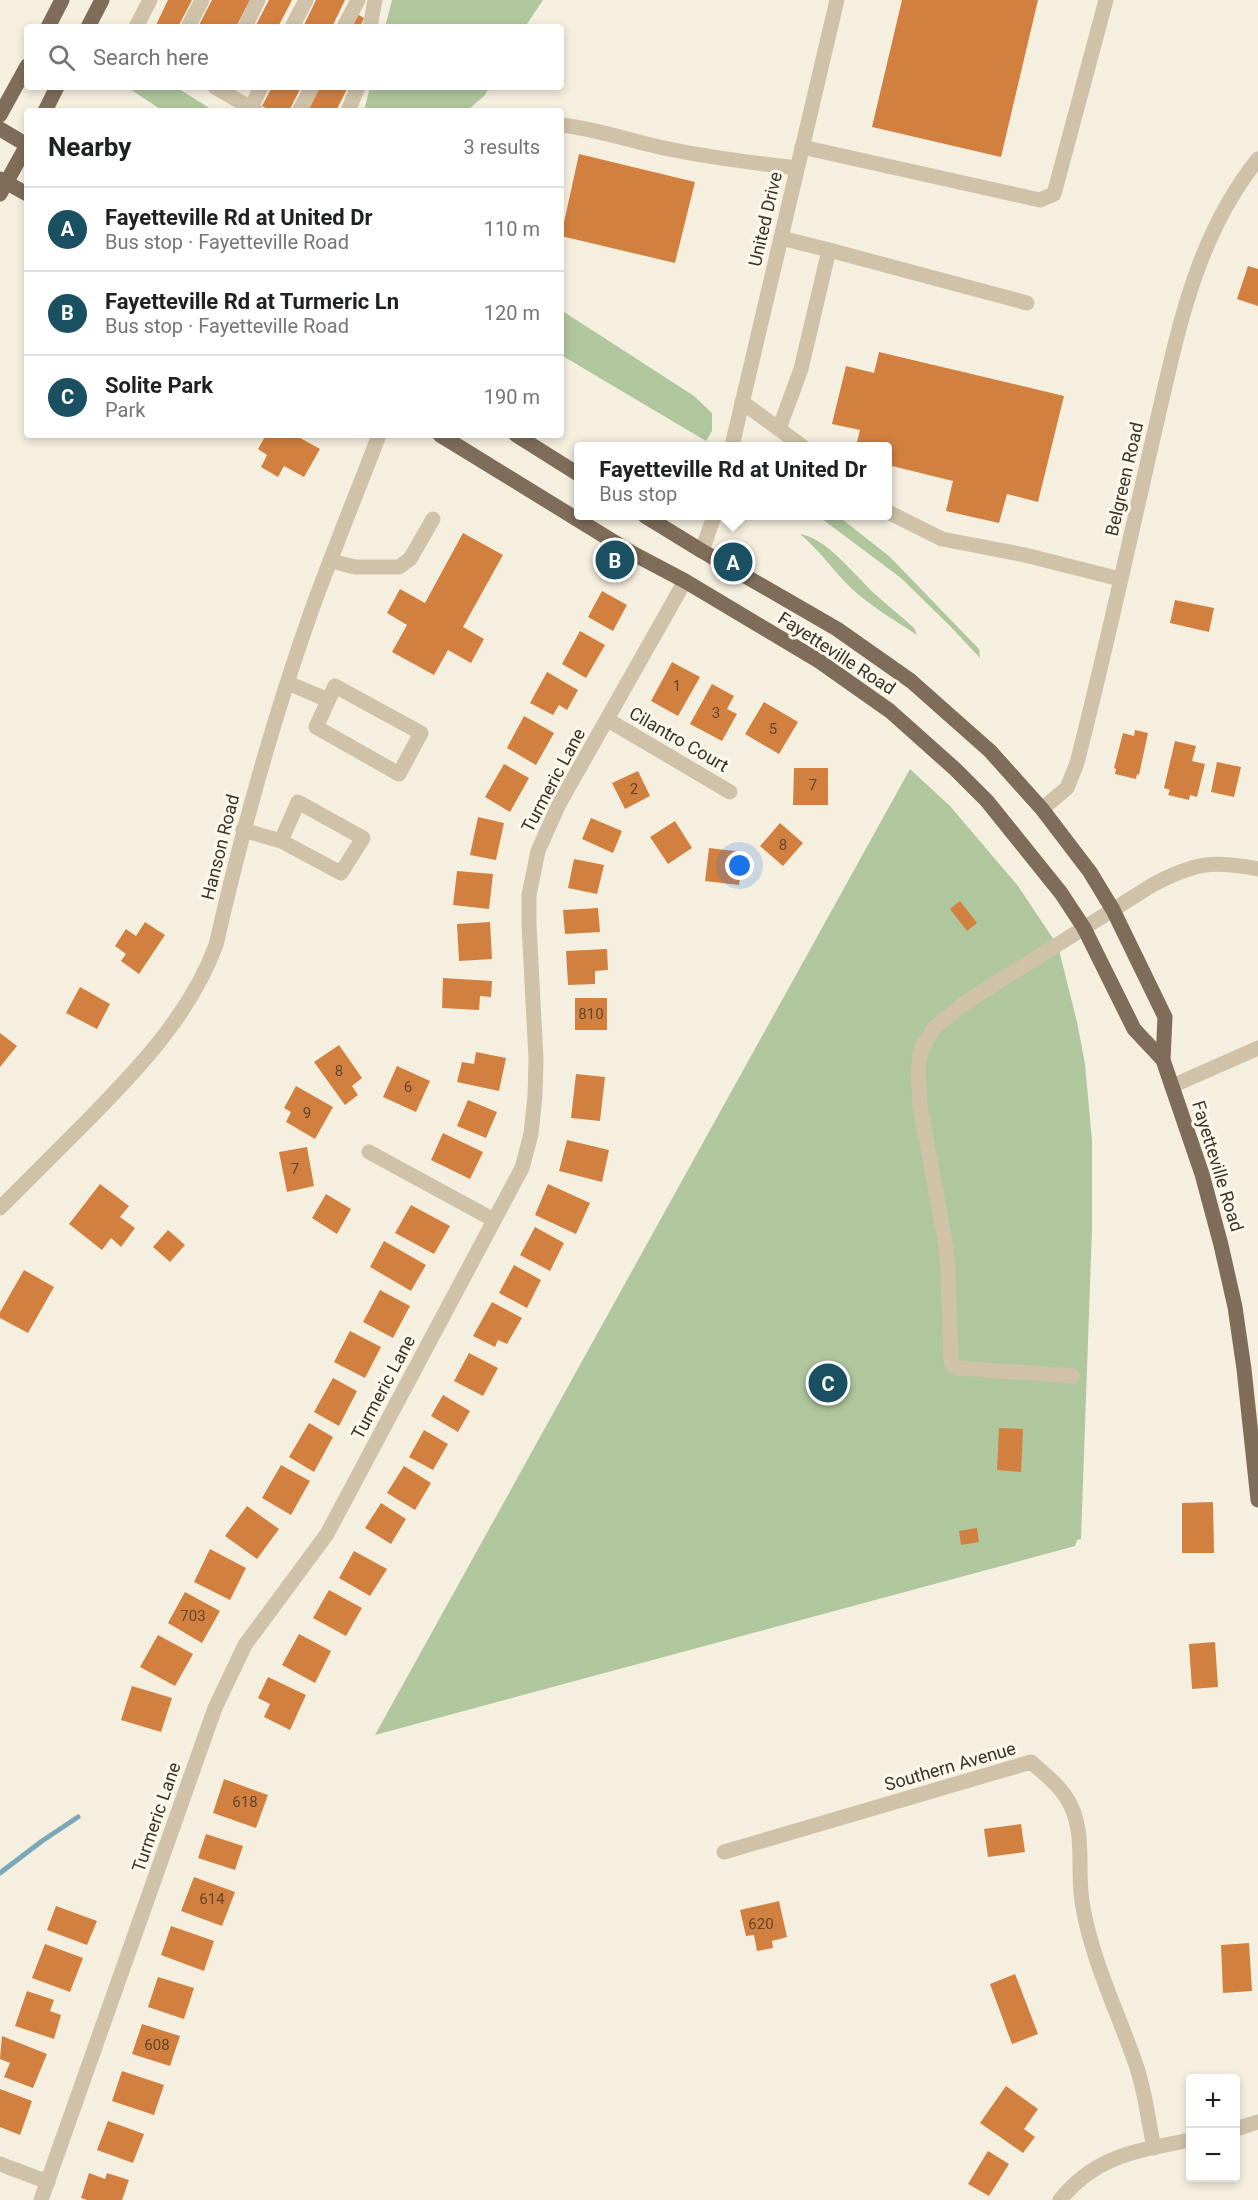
<!DOCTYPE html>
<html lang="en">
<head>
<meta charset="utf-8">
<style>
	body { margin:0; font-family:Roboto,sans-serif; background:#f2f2f2; color:#202124 }
	.controls { position:absolute; right:18px; bottom:18px; display:grid; overflow:hidden; border-radius:6px; box-shadow:0 3px 9px #0003 }
	.controls button { width:54px; height:54px; display:grid; place-items:center; padding:0; border:0; border-bottom:2px solid #e0e0e0; background:#fff; color:#202124; font:30px sans-serif }
	.you { position:absolute; left:740px; top:866px; width:21px; height:21px; margin:-15px; border:4px solid #fff; border-radius:50%; background:#1a73e8; box-shadow:0 0 0 9px #1a73e833 }
	.badge { display:grid; place-items:center; width:39px; height:39px; border-radius:50%; background:#1a5062; color:#fff; font-size:20px; font-weight:700 }
	.pin { position:absolute; translate:-50% -50%; border:3px solid #fff; box-shadow:0 2px 6px #0006 }
	.popup { position:absolute; left:574px; top:442px; width:318px; height:78px; box-sizing:border-box; display:grid; place-content:center; border-radius:6px; background:#fff; filter:drop-shadow(0 2px 4px #0005); font-size:20px; white-space:nowrap; color:#757577 }
	.popup b { font-size:22px; color:#202124 }
	.popup::after { content:''; position:absolute; left:50%; top:100%; margin-left:-12px; border:12px solid transparent; border-top-color:#fff }
	.list { margin:0; padding:0; list-style:none }
	h2 { display:flex; justify-content:space-between; align-items:center; height:78px; margin:0; padding:0 24px; font-size:26px }
	h2 small { font-size:20px; font-weight:400; color:#757577 }
	.list li { display:grid; grid-template-columns:39px 1fr auto; gap:18px; align-items:center; box-sizing:border-box; height:84px; padding:0 24px; border-top:2px solid #e0e0e0 }
	.list b { display:block; font-size:22px; white-space:nowrap }
	.list p { margin:0; font-size:20px; white-space:nowrap; color:#757577 }
	.list em { font-size:20px; font-style:normal; color:#757577 }
	.icon { flex:none; width:33px; height:33px; fill:none; stroke:currentColor; stroke-width:2; stroke-linecap:round; stroke-linejoin:round }
	.map { position:relative; flex:none; width:1258px; height:2200px; overflow:hidden }
	.search { position:absolute; background:#fff; box-shadow:0 3px 9px #0003; left:24px; top:24px; width:540px; height:66px; display:flex; align-items:center; gap:15px; box-sizing:border-box; padding:0 21px; border-radius:6px; color:#757577; font-size:22px }
	.panel { position:absolute; background:#fff; box-shadow:0 3px 9px #0003; left:24px; top:108px; width:540px; height:330px; border-radius:6px }
	.map>svg:first-child { display:block }
	.green { fill:#b0c79d }
	.lines { fill:none; stroke-linecap:round; stroke-linejoin:round }
	.stream { stroke:#7aa8b6; stroke-width:5 }
	.building { fill:#d28040 }
	.minor { stroke:#cfc2a9; stroke-width:15 }
	.major { stroke:#7f6d59; stroke-width:15 }
	.labels { text-anchor:middle; dominant-baseline:central; stroke-width:6; stroke-linejoin:round; paint-order:stroke }
	.number-label { font-size:15px; fill:#62462f }
	.street-label { font-size:18px; fill:#3c3329; stroke:#fcf8ec }
</style>
</head>
<body>
<div class="map">
<svg width="1258" height="2200" viewBox="0 0 1258 2200">
	<rect width="100%" height="100%" fill="#f5efdf"/>
	<!-- green -->
	<g class="green">
		<path d="M392,0H543L525,27H385Z"/>
		<path d="M127,87H176L214,111H163Z"/>
		<path d="M370,87H489L485,95L467,111H364Z"/>
		<path d="M561,310L694,396L712,413V431L706,441L561,355Z"/>
		<path d="M818,516H838L889,556L979,649L980,658L949,625L901,578Z"/>
		<path d="M800,534C827,538 855,576 875,594C888,606 901,616 914,628L917,635C893,619 865,603 845,582C830,566 817,548 800,534Z"/>
		<path d="M910,769L950,806L1018,886L1058,946L1077,1022L1085,1064L1092,1141V1228L1081,1539L1077,1540L1075,1546L375,1735Z"/>
	</g>
	<g class="lines">
		<!-- stream -->
		<path class="stream" d="M0,1873L42,1841L78,1817"/>
	</g>
	<!-- building -->
	<g class="building">
		<path d="M168,0H192L178,27H155Z"/>
		<path d="M212,0H250L236,27H198Z"/>
		<path d="M269,0H292L278,27H255Z"/>
		<path d="M316,0H345L332,27H303Z"/>
		<path d="M902,0H1038L1001,157L872,127Z"/>
		<path d="M357,14L364,18L360,27H350Z"/>
		<path d="M272,87H301L289,111H272L262,106Z"/>
		<path d="M320,87H343L347,89L336,111H308Z"/>
		<path d="M579,154L695,182L675,263L561,236Z"/>
		<path d="M1248,266L1258,269V306L1237,299Z"/>
		<path d="M879,352L1064,396L1038,502L1007,494L999,523L946,511L953,481L888,465V446H856L860,430L832,424L846,366L874,373Z"/>
		<path d="M266,435H295L320,449L304,477L284,466L278,477L261,467L267,455L258,449Z"/>
		<path d="M463,533L503,555L463,627L484,639L471,663L448,650L434,675L392,652L407,625L387,613L400,589L425,603Z"/>
		<path d="M602,591L627,605L613,631L588,617Z"/>
		<path d="M1175,600L1214,608L1209,632L1170,623Z"/>
		<path d="M580,631L605,645L586,678L562,664Z"/>
		<path d="M672,662L700,677L678,716L651,701Z"/>
		<path d="M547,672L578,690L567,710L559,705L553,715L530,703Z"/>
		<path d="M712,684L734,696L727,709L737,714L722,741L690,724Z"/>
		<path d="M764,702L798,722L779,754L745,734Z"/>
		<path d="M524,716L554,733L536,765L507,748Z"/>
		<path d="M1135,730L1148,733L1139,775L1137,774L1136,779L1115,774L1116,769L1114,768L1123,733L1134,736Z"/>
		<path d="M1175,741L1196,746L1192,761L1205,764L1197,797L1190,795L1189,800L1168,795L1170,790L1164,788Z"/>
		<path d="M1217,762L1241,767L1234,797L1211,792Z"/>
		<path d="M504,764L529,778L510,812L485,797Z"/>
		<path d="M794,768H828V805H793Z"/>
		<path d="M638,771L650,796L625,809L612,783Z"/>
		<path d="M478,817L504,823L496,860L470,855Z"/>
		<path d="M591,818L622,831L613,853L582,839Z"/>
		<path d="M675,821L692,848L668,864L650,837Z"/>
		<path d="M780,823L803,843L783,866L760,846Z"/>
		<path d="M709,848L743,852L739,885L705,881Z"/>
		<path d="M574,859L604,865L597,894L568,888Z"/>
		<path d="M457,871L493,874L489,909L453,905Z"/>
		<path d="M960,901L977,923L967,931L950,909Z"/>
		<path d="M598,908L600,932L565,934L563,910Z"/>
		<path d="M145,922L165,935L139,974L121,961L126,954L115,946L126,929L136,936Z"/>
		<path d="M490,922L492,959L459,961L457,924Z"/>
		<path d="M607,949L608,970L595,971V984L568,985L566,951Z"/>
		<path d="M443,978L492,981L491,997L480,996L479,1010L442,1008Z"/>
		<path d="M80,987L110,1004L97,1029L66,1013Z"/>
		<rect x="575" y="998" width="32" height="32"/>
		<path d="M0,1033L17,1046L0,1067Z"/>
		<path d="M339,1045L362,1078L352,1086L358,1095L345,1105L314,1062Z"/>
		<path d="M476,1052L506,1058L499,1091L457,1082L462,1062L474,1064Z"/>
		<path d="M397,1066L430,1081L416,1112L383,1097Z"/>
		<path d="M576,1074L605,1077L600,1121L571,1118Z"/>
		<path d="M296,1086L333,1107L315,1139L286,1122L291,1112L284,1108Z"/>
		<path d="M468,1100L497,1112L486,1138L457,1126Z"/>
		<path d="M443,1133L483,1152L470,1179L431,1160Z"/>
		<path d="M567,1140L609,1150L602,1182L559,1171Z"/>
		<path d="M307,1147L314,1186L287,1192L279,1152Z"/>
		<path d="M100,1184L129,1206L120,1217L135,1228L121,1247L111,1238L102,1250L69,1224Z"/>
		<path d="M548,1184L590,1203L576,1234L535,1215Z"/>
		<path d="M326,1194L351,1209L337,1234L312,1218Z"/>
		<path d="M411,1205L450,1226L434,1254L395,1233Z"/>
		<path d="M535,1227L564,1243L550,1271L520,1255Z"/>
		<path d="M168,1230L185,1245L170,1262L153,1247Z"/>
		<path d="M384,1241L426,1265L411,1291L370,1267Z"/>
		<path d="M514,1265L541,1280L527,1308L499,1293Z"/>
		<path d="M24,1270L54,1287L28,1333L0,1318V1312Z"/>
		<path d="M380,1290L410,1306L393,1338L363,1322Z"/>
		<path d="M492,1302L522,1318L507,1344L498,1340L495,1347L473,1336Z"/>
		<path d="M350,1331L381,1347L365,1378L334,1362Z"/>
		<path d="M469,1353L498,1368L483,1396L454,1381Z"/>
		<path d="M333,1378L357,1391L339,1426L314,1412Z"/>
		<path d="M443,1395L470,1411L458,1432L431,1416Z"/>
		<path d="M309,1423L333,1437L314,1472L289,1457Z"/>
		<path d="M999,1428L1023,1429L1021,1472L997,1470Z"/>
		<path d="M424,1430L448,1444L433,1470L409,1457Z"/>
		<path d="M281,1465L310,1481L291,1515L262,1498Z"/>
		<path d="M404,1466L431,1483L415,1510L387,1493Z"/>
		<path d="M1213,1502L1214,1553H1182V1503Z"/>
		<path d="M381,1503L406,1519L391,1544L365,1528Z"/>
		<path d="M247,1506L279,1529L257,1559L225,1536Z"/>
		<path d="M977,1528L979,1542L961,1545L959,1531Z"/>
		<path d="M210,1549L246,1568L230,1600L194,1582Z"/>
		<path d="M354,1551L387,1569L370,1596L339,1578Z"/>
		<path d="M329,1590L362,1608L346,1636L313,1618Z"/>
		<path d="M185,1592L220,1611L202,1643L168,1623Z"/>
		<path d="M299,1634L331,1651L315,1683L282,1665Z"/>
		<path d="M158,1635L193,1654L175,1686L140,1667Z"/>
		<path d="M1215,1642L1218,1687L1192,1689L1189,1644Z"/>
		<path d="M268,1677L306,1695L290,1730L264,1717L270,1704L258,1698Z"/>
		<path d="M132,1686L172,1698L161,1732L121,1720Z"/>
		<path d="M224,1779L268,1795L256,1828L213,1813Z"/>
		<path d="M1021,1824L1025,1852L988,1857L984,1829Z"/>
		<path d="M206,1834L243,1846L235,1870L198,1858Z"/>
		<path d="M194,1877L235,1892L222,1926L181,1911Z"/>
		<path d="M779,1901L787,1937L772,1941L773,1948L757,1951L754,1935L746,1936L740,1910Z"/>
		<path d="M56,1906L97,1921L87,1945L47,1930Z"/>
		<path d="M171,1926L214,1941L204,1971L161,1955Z"/>
		<path d="M1249,1943L1252,1991L1223,1993L1221,1945Z"/>
		<path d="M45,1944L83,1958L70,1992L32,1978Z"/>
		<path d="M1015,1974L1038,2034L1012,2044L990,1984Z"/>
		<path d="M158,1977L194,1988L184,2019L148,2007Z"/>
		<path d="M27,1991L54,2000L50,2011L61,2015L54,2039L15,2026Z"/>
		<path d="M142,2024L180,2036L170,2066L132,2054Z"/>
		<path d="M2,2036L47,2054L33,2088L4,2077L10,2063L0,2059Z"/>
		<path d="M122,2071L164,2085L154,2115L112,2101Z"/>
		<path d="M1006,2086L1038,2109L1024,2129L1035,2137L1023,2153L980,2123Z"/>
		<path d="M0,2089L32,2101L20,2135L0,2127Z"/>
		<path d="M108,2121L144,2134L133,2163L97,2150Z"/>
		<path d="M988,2151L1009,2164L989,2196L968,2184Z"/>
		<path d="M89,2173L105,2179L107,2173L129,2180L122,2200H87L81,2198Z"/>
	</g>
	<g class="lines">
		<!-- minor -->
		<g class="minor">
			<path d="M136,27L150,0"/>
			<path d="M188,27L202,0"/>
			<path d="M245,27L258,0"/>
			<path d="M292,27L306,0"/>
			<path d="M344,27L358,0"/>
			<path d="M370,27L375,0"/>
			<path d="M215,87L256,111"/>
			<path d="M251,108L261,87"/>
			<path d="M299,111L312,87"/>
			<path d="M348,111L358,87"/>
			<path d="M561,125C598,129 633,142 669,149C712,158 754,163 797,168"/>
			<path d="M802,147L1040,200L1054,194L1106,0"/>
			<path d="M829,250L1027,303"/>
			<path d="M742,402L802,446"/>
			<path d="M779,429L801,369L829,250L781,238"/>
			<path d="M732,446L837,0"/>
			<path d="M888,512L942,539L1025,555L1120,579"/>
			<path d="M702,551L714,516"/>
			<path d="M331,561L355,567H399L410,559L433,519"/>
			<path d="M288,683L328,700"/>
			<path d="M335,686L421,733L399,774L316,727Z"/>
			<path d="M608,720L730,792"/>
			<path d="M1042,809L1067,788L1077,763C1104,658 1127,552 1151,447C1175,347 1191,242 1258,159"/>
			<path d="M243,830L281,841L341,873L363,838L298,802L281,841"/>
			<path d="M1172,1086L1258,1048"/>
			<path d="M369,1152L494,1220"/>
			<path d="M0,1208C29,1179 58,1150 87,1121C138,1069 190,1015 216,945C242,831 273,719 312,609C333,551 357,493 379,435"/>
			<path d="M1073,1376L958,1368L954,1367L951,1362L948,1271L946,1246L920,1106L918,1068L922,1047L935,1027L966,1002L1154,884C1195,863 1212,860 1258,869"/>
			<path d="M724,1852L1031,1762C1046,1775 1062,1787 1071,1806C1085,1836 1077,1869 1082,1901C1090,1956 1117,2010 1135,2062C1145,2089 1148,2120 1154,2148"/>
			<path d="M1236,2129L1258,2122"/>
			<path d="M0,2164L48,2182"/>
			<path d="M41,2200L215,1708L245,1645L327,1534L522,1168L531,1134L535,1096L536,1059L529,924V895L538,851L559,804L685,581"/>
			<path d="M1060,2200C1096,2155 1137,2151 1190,2140"/>
		</g>
		<!-- major -->
		<g class="major">
			<path d="M48,27L62,0"/>
			<path d="M88,27L102,0"/>
			<path d="M45,111L57,87"/>
			<path d="M0,115L27,66"/>
			<path d="M0,129L27,145"/>
			<path d="M0,179L27,194"/>
			<path d="M0,194L27,145"/>
			<path d="M440,435L632,553L685,581L819,661L890,711L955,769L987,801L1061,893L1084,928L1134,1029L1163,1060"/>
			<path d="M516,435L578,474"/>
			<path d="M645,516L702,551L837,629L911,681L990,751L1042,809L1090,872L1113,910L1165,1017L1163,1060L1202,1174L1221,1245L1235,1307L1244,1369L1258,1500"/>
		</g>
	</g>
	<g class="labels">
		<!-- number labels -->
		<g class="number-label">
			<text x="677" y="686">1</text>
			<text x="716" y="713">3</text>
			<text x="773" y="729">5</text>
			<text x="813" y="785">7</text>
			<text x="634" y="789">2</text>
			<text x="783" y="845">8</text>
			<text x="591" y="1014">810</text>
			<text x="339" y="1071">8</text>
			<text x="408" y="1087">6</text>
			<text x="307" y="1113">9</text>
			<text x="295" y="1169">7</text>
			<text x="193" y="1616">703</text>
			<text x="245" y="1802">618</text>
			<text x="212" y="1899">614</text>
			<text x="761" y="1924">620</text>
			<text x="157" y="2045">608</text>
		</g>
		<!-- street labels -->
		<g class="street-label">
			<text transform="translate(765 219) rotate(-77)">United Drive</text>
			<text transform="translate(1124 479) rotate(-77)">Belgreen Road</text>
			<text transform="translate(837 653) rotate(33)">Fayetteville Road</text>
			<text transform="translate(679 739) rotate(30)">Cilantro Court</text>
			<text transform="translate(553 780) rotate(-62)">Turmeric Lane</text>
			<text transform="translate(220 847) rotate(-76)">Hanson Road</text>
			<text transform="translate(1218 1166) rotate(73)">Fayetteville Road</text>
			<text transform="translate(383 1387) rotate(-62)">Turmeric Lane</text>
			<text transform="translate(950 1766) rotate(-16)">Southern Avenue</text>
			<text transform="translate(156 1817) rotate(-71)">Turmeric Lane</text>
		</g>
	</g>
</svg>
<div class="controls">
<button>+</button>
<button>−</button>
</div>
<div class="you"></div>
<div class="pin badge" style="left:733px;top:562px">A</div>
<div class="popup"><b>Fayetteville Rd at United Dr</b>Bus stop</div>
<div class="pin badge" style="left:615px;top:560px">B</div>
<div class="pin badge" style="left:828px;top:1383px">C</div>
<div class="search"><svg class="icon" aria-label="search" viewBox="0 0 24 24"><circle cx="10" cy="10" r="6"/><path d="M15 15l6 6"/></svg>Search here</div>
<section class="panel">
<h2>Nearby<small>3 results</small></h2>
<ul class="list">
<li><span class="badge">A</span><div><b>Fayetteville Rd at United Dr</b><p>Bus stop · Fayetteville Road</p></div><em>110 m</em></li>
<li><span class="badge">B</span><div><b>Fayetteville Rd at Turmeric Ln</b><p>Bus stop · Fayetteville Road</p></div><em>120 m</em></li>
<li><span class="badge">C</span><div><b>Solite Park</b><p>Park</p></div><em>190 m</em></li>
</ul>
</section>
</div>
</body>
</html>
